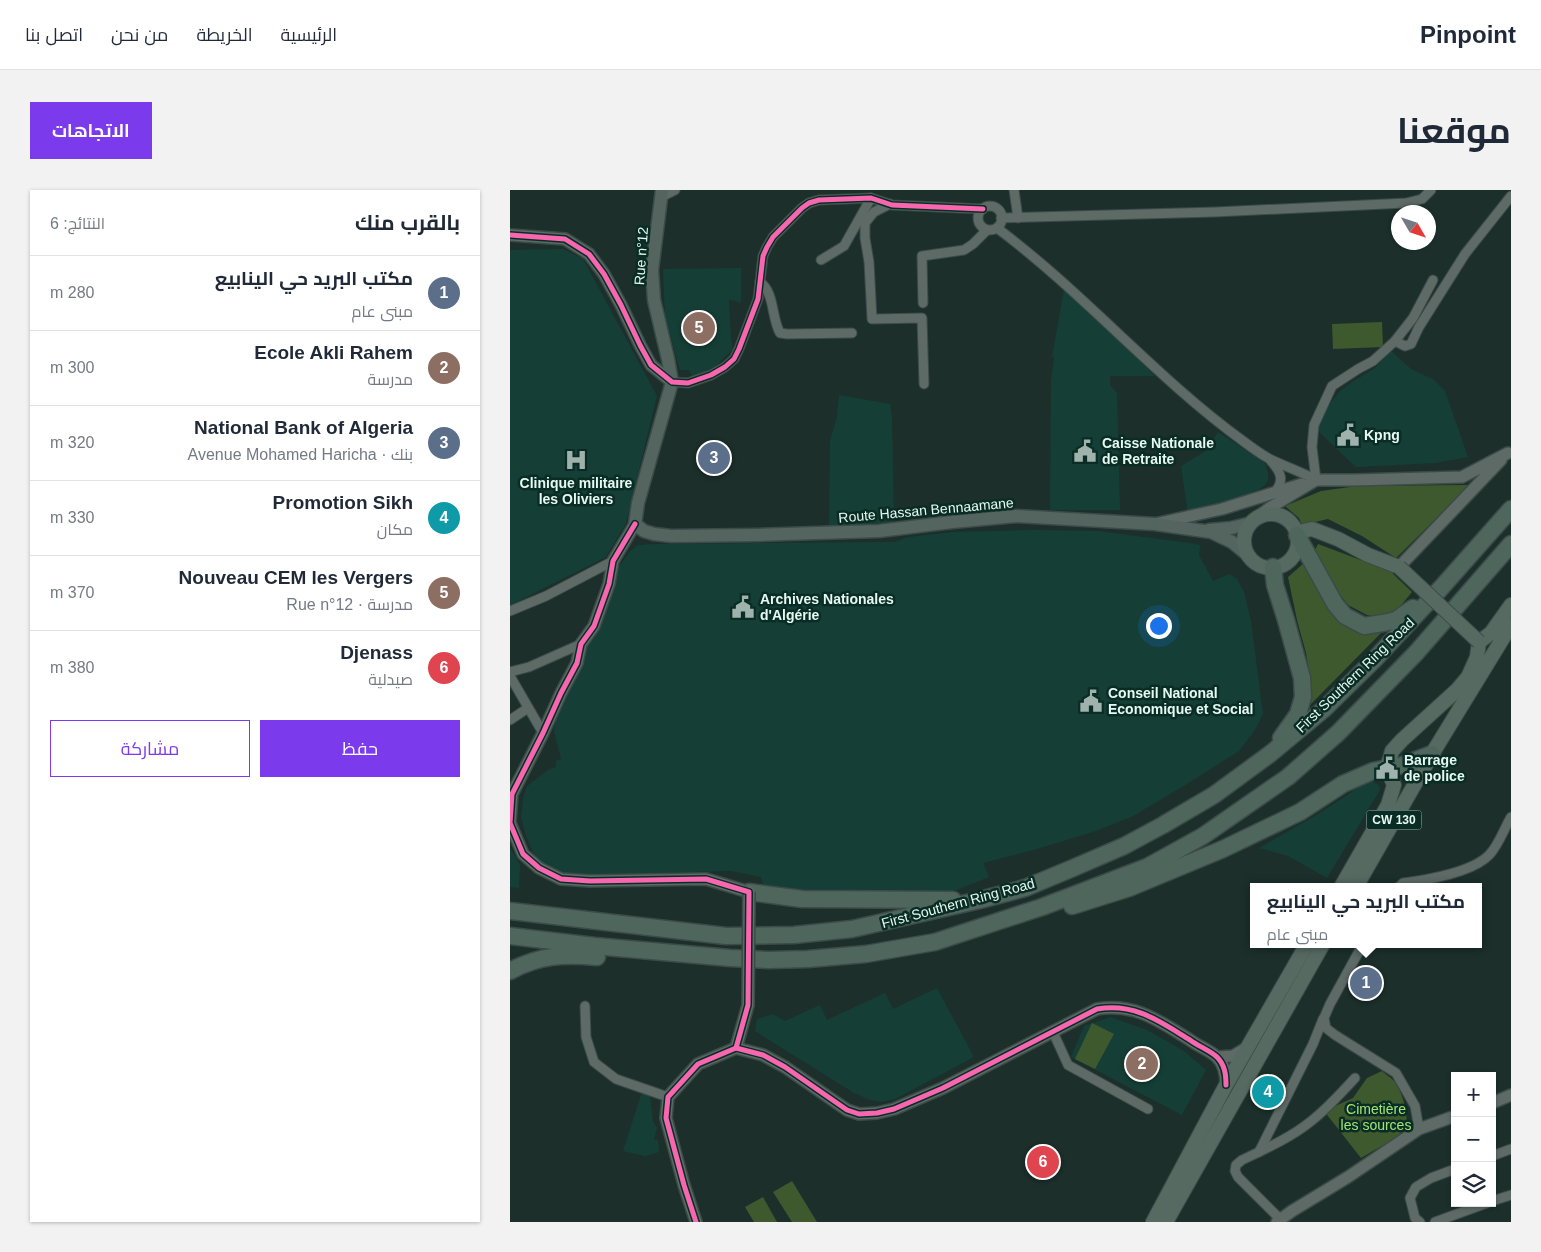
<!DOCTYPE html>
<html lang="ar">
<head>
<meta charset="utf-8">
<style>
	body { margin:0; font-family:Helvetica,Cairo,sans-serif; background:#f2f2f3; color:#1f2937; direction:rtl }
	.controls { position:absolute; right:15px; bottom:15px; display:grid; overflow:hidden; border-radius:0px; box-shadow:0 1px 4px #0004 }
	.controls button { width:45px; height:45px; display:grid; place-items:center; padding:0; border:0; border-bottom:1px solid #e0e1e3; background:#fff; color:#1f2937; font:25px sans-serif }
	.compass { position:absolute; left:881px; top:15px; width:45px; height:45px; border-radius:50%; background:#fff; box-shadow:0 1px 4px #0004; rotate:129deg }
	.you { position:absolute; left:648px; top:435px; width:18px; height:18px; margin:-12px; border:4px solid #fff; border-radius:50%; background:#1a73e8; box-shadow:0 0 0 8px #1a73e833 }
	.badge { display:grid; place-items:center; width:32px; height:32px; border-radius:50%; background:#7c3aed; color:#fff; font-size:16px; font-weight:700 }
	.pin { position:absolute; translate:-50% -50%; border:2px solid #fff; box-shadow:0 1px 5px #0006 }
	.popup { position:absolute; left:740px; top:693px; width:232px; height:65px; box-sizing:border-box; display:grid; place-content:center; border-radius:0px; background:#fff; filter:drop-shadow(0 1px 4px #0005); font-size:16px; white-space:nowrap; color:#747a83 }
	.popup b { font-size:19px; color:#1f2937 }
	.popup::after { content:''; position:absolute; left:50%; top:100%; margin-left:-10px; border:10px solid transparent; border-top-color:#fff }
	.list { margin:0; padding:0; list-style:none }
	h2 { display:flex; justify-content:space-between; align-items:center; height:65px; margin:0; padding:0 20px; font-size:21px }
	h2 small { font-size:16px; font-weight:400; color:#747a83 }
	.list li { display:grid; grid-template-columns:32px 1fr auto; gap:15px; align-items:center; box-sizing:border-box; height:75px; padding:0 20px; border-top:1px solid #e0e1e3 }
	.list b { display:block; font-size:19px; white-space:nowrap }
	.list p { margin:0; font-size:16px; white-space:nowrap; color:#747a83 }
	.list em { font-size:16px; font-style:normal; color:#747a83 }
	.actions { display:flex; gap:10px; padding:15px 20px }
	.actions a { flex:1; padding:11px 0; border:1px solid #7c3aed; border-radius:0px; text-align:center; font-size:18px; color:#7c3aed }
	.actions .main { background:#7c3aed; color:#fff }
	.icon { flex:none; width:28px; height:28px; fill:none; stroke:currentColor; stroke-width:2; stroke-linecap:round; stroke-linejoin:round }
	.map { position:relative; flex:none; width:1001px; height:1032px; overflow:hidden; direction:ltr; border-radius:0px }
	header { display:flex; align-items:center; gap:30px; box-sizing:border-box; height:70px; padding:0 25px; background:#fff; border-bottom:1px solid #e0e1e3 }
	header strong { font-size:24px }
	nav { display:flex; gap:28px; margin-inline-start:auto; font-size:18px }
	.intro { display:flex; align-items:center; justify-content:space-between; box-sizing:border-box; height:120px; padding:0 30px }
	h1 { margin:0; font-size:35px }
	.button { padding:12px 22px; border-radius:0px; background:#7c3aed; color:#fff; font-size:18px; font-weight:700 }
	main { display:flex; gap:30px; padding:0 30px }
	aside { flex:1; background:#fff; border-radius:0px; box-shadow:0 1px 4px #0004 }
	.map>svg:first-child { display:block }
	.built { fill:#153f36 }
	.green { fill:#3e592e }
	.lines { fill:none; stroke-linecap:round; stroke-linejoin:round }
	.minor-casing { stroke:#3c4b48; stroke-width:11 }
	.tertiary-casing { stroke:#3c4b48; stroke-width:14 }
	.secondary-casing { stroke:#3c4b48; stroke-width:15 }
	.primary-casing { stroke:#3c4b48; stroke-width:16 }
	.motorway-casing { stroke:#3c4b48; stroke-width:19 }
	.minor { stroke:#5d6a66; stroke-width:9 }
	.tertiary { stroke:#5d6a66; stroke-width:11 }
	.secondary { stroke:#546560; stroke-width:12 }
	.primary { stroke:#566a62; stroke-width:14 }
	.motorway { stroke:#4f665d; stroke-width:16 }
	.tertiary-bridge-casing { stroke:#3c4b48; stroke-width:14; stroke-linecap:butt }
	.primary-bridge-casing { stroke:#3c4b48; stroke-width:16; stroke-linecap:butt }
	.tertiary-bridge { stroke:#5d6a66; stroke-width:11 }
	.primary-bridge { stroke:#566a62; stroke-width:14 }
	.cycleway-casing { stroke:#092d25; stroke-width:8 }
	.cycleway { stroke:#f766af; stroke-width:5 }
	.labels { text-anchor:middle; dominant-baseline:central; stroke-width:5; stroke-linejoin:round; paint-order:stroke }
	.shield { fill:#092d25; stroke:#a3bbb4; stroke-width:1 }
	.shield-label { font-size:12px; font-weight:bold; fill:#e5f8f2 }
	.street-label { font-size:14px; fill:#e5f8f2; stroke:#092d25 }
	.poi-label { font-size:14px; font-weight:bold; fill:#e5f8f2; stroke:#092d25; text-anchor:start }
	.park-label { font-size:14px; fill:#a3e372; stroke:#092d25 }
</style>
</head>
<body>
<header>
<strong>Pinpoint</strong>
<nav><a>الرئيسية</a><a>الخريطة</a><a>من نحن</a><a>اتصل بنا</a></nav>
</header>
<div class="intro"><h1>موقعنا</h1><a class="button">الاتجاهات</a></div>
<main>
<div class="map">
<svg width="1001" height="1032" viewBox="0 0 1001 1032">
	<rect width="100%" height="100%" fill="#1c2f2b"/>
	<!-- built -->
	<g class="built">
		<path d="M53,59L73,69L147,206L116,333L96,367L0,415V60Z"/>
		<path d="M231,78V113L222,110H219L221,150L223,159L207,175L183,188L179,180H170L155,126L153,79Z"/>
		<path d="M554,100L593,135L645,186H601L600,188V195L607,203L610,320H540L541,191L544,167H542Z"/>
		<path d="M881,161L901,179L923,189L935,201L958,267L926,273L846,277L808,241L810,230L817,218L829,202L845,190L864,179Z"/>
		<path d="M329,205L380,214L382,226L384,332L319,337L320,251L327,227Z"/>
		<path d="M708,242L755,273L758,283V289L755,295L748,300L678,325L671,276L696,261Z"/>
		<path d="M523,340L588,341L680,353L690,355L689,365L703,391L719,384L727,389L734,402L741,431L753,524L745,540L729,561L677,594L623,626L586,641L520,661L473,673L479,687L444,701L288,703L255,700L251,687L221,681L64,685L46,682L25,668L16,646L11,628L13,608L17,596L38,580L46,577V571L51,569L44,541L45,533L108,378L120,361L128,355L144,354L378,352H385L398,347L443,342Z"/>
		<path d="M863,592L869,595L870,600L817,688L778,666L749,658L803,627L839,604L849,595Z"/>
		<path d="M0,658L10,675L9,698L0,697Z"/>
		<path d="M427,798L464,867L385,909L372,912L360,910L344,903L245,841L247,829L263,824L275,831L310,815L317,830L375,803L383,819Z"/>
		<path d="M600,827L637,840L674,861L696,880L672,925L561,867L574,836Z"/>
		<path d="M132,902L140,905L143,932L147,938L144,949L148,950L149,962L135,966L113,961Z"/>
	</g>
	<!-- green -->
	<g class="green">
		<path d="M872,132L873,157L823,159L822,134Z"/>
		<path d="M960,295L886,368L852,346L818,329L792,335L789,328L775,316L811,301L847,296Z"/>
		<path d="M808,354L880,381L902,402L884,424L872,427L857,425L838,415L827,401L804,362Z"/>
		<path d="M794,373L848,440L871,443L797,518L802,501L796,463L787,430L778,387Z"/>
		<path d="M582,833L604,844L585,879L565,869Z"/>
		<path d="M872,881C876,885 882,888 885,892C896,908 897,928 898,947L868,958L851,968L814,921L843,908L857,888Z"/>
		<path d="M282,991L307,1032H282L263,1002Z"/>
		<path d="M253,1007L267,1032H244L235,1017Z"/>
	</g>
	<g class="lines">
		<defs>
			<g id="minor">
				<path d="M504,0L508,28"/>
				<path d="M151,7L165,0"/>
				<path d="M380,14L364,22L355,33V48L359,72L362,129L412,128L414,194"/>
				<circle cx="480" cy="28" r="12"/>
				<path d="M491,28L705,22L896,13L912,9L921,0"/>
				<path d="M487,38C574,103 645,187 733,251C741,257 749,263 758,268C773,276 790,281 806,290"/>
				<path d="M311,70L334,56L361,8"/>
				<path d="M250,92C265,103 261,127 270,143L277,144L342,143"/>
				<path d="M413,113L412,66L454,60L463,54L477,40"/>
				<path d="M885,151L895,156L901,154L909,137L955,64L1001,6"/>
				<path d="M162,192L178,193L201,185L215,177L224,169L229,159L248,109L253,66L257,57L263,47L292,18L299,13L309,10L361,8L382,15L473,19"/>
				<path d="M761,271C771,282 775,291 764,303"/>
				<path d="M806,290L802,257L804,235L822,196L848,179L863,171L885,151L903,128L923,90"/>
				<path d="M0,421L36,406L103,371"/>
				<path d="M0,482L19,477L71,454"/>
				<path d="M0,486L33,543"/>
				<path d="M0,530L18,518"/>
				<path d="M889,697L893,693C917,690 964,682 980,664C989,654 994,639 1001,627"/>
				<path d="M853,754L820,814L814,828L816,838L825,845L886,883L905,916L909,939"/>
				<path d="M75,816L76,847L84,872L106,889L158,907"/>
				<path d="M543,842L558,875L638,919"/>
				<path d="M749,962L803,854L813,829"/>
				<path d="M982,966L1001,959"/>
				<path d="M982,1011L1001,1005"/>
				<path d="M770,1029L728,987L725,981L726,975L732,970C755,959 780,948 800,932C817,919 831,903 845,888"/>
				<path d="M910,1032L905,1028L900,1008L906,997L921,988L945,979"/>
				<path d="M925,1032L977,1013"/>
			</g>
			<g id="tertiary">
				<path d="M0,45L55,49L79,64L94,84L111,115L130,155L141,175L162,192"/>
				<path d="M746,328L761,317L806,290H844L952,287L998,263"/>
				<path d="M649,333L712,319L792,294"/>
				<path d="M125,334L103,371L99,394L84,436L71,454L67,473L51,503L33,543L2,604L0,633L13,664L29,678L51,689L80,691L196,689L239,702"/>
				<path d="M889,377L991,270"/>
				<path d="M226,858L238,815"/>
				<path d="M707,867L723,866L738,857"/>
				<path d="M982,913L1001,905"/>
				<path d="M186,1032L174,995L156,928L158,907L188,874L226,858L253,865L275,877L337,920L349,924L367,923L384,919L433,898L587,819C626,813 649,831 680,850C688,856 699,860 707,867C715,875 716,885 716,895"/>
				<path d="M767,1032L782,1021L838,987L909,939L945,926"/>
			</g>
			<g id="secondary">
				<path d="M152,0L142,80L144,110L158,169L162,192L128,313L125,334L134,341L144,344L161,346L247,345L369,341L442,332L506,326L645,334L701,342L722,352L739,366"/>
				<path d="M699,340L721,338L741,333"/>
			</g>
			<g id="primary">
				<circle cx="761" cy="351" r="27"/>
				<path d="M787,344L793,341L802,339L828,349L858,365L889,377"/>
				<path d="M831,697L878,615L884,595L877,578L882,561L892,550L947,500L958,487L967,467L969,452L981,443L1001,415"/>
				<path d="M846,697L922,564L1001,435"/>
				<path d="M643,1032L716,895L797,754"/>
				<path d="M656,1032L813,754"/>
			</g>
			<g id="motorway">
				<path d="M787,345L825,414L835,426L854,436L873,433L886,430L903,418"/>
				<path d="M763,377L765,395L776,430L792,488L793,507L788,524L771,548"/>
				<path d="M239,702L292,709L443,710"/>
				<path d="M562,716L619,698L713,659L790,622L833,594L863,581L893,575L922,564"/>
				<path d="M0,721L216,746L284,745L342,739L470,710L515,698L563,678L614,656L653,635L704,605L760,564L814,519L864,470L931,398L1001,319"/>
				<path d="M0,746L85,756L220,768L259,770L298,769L356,764L425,752L532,717L637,677L693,646L778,587L828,543L906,463L1001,354"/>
				<path d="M0,781C30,765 54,764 87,767"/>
			</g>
		</defs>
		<!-- minor casing -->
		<use href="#minor" class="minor-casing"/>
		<!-- tertiary casing -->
		<use href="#tertiary" class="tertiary-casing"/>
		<!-- secondary casing -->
		<use href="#secondary" class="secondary-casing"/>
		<!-- primary casing -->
		<use href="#primary" class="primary-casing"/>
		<!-- motorway casing -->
		<use href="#motorway" class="motorway-casing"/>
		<!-- minor -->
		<use href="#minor" class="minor"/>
		<!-- tertiary -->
		<use href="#tertiary" class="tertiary"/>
		<!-- secondary -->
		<use href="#secondary" class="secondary"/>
		<!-- primary -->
		<use href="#primary" class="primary"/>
		<!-- motorway -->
		<use href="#motorway" class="motorway"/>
		<defs>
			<path id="tertiary-bridge" d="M238,815L239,702"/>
			<path id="primary-bridge" d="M889,377L969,452"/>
		</defs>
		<!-- tertiary-bridge casing -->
		<use href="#tertiary-bridge" class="tertiary-bridge-casing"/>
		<!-- primary-bridge casing -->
		<use href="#primary-bridge" class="primary-bridge-casing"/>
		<!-- tertiary-bridge -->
		<use href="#tertiary-bridge" class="tertiary-bridge"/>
		<!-- primary-bridge -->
		<use href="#primary-bridge" class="primary-bridge"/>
		<defs>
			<g id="cycleway">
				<path d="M0,45L55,49L79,64L94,84L111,115L130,155L141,175L162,192L178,193L201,185L215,177L224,169L229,159L248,109L253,66L257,57L263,47L292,18L299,13L309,10L361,8L382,15L473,19"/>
				<path d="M125,334L103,371L99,394L84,436L71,454L67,473L51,503L33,543L2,604L0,633L13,664L29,678L51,689L80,691L196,689L239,702L238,815L226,858"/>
				<path d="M186,1032L174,995L156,928L158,907L188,874L226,858L253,865L275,877L337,920L349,924L367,923L384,919L433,898L587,819C626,813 649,831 680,850C688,856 699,860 707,867C715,875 716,885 716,895"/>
			</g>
		</defs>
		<!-- cycleway casing -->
		<use href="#cycleway" class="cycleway-casing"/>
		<!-- cycleway -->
		<use href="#cycleway" class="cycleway"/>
	</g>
	<!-- icons -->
	<defs>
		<symbol id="civic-bare" viewBox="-9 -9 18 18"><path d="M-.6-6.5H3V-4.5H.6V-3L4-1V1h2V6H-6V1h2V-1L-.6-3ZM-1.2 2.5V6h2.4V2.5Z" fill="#9fb2ac" stroke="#092d25" stroke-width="2.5" paint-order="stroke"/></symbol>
		<symbol id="hospital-bare" viewBox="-9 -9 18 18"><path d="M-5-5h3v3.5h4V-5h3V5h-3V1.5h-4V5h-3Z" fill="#9fb2ac" stroke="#092d25" stroke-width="2.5" paint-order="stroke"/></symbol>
	</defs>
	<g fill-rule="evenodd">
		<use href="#civic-bare" x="822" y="229" width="32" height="32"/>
		<use href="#civic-bare" x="559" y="245" width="32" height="32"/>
		<use href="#hospital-bare" x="50" y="254" width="32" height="32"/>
		<use href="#civic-bare" x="217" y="401" width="32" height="32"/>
		<use href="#civic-bare" x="565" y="495" width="32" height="32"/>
		<use href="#civic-bare" x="861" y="562" width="32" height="32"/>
	</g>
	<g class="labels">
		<!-- shield labels -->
		<rect class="shield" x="856.5" y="620.5" width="55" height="19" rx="4"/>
		<g class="shield-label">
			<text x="884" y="630">CW 130</text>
		</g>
		<!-- street labels -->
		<g class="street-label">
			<text transform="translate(131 66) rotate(-86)">Rue n°12</text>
			<text transform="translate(416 320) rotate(-5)">Route Hassan Bennaamane</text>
			<text transform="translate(845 485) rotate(-44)">First Southern Ring Road</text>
			<text transform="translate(448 713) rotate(-15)">First Southern Ring Road</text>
		</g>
		<!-- poi labels -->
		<g class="poi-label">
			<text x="854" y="245">Kpng</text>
			<text x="592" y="253">Caisse Nationale<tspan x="592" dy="16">de Retraite</tspan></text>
			<text x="66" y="293" text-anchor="middle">Clinique militaire<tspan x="66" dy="16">les Oliviers</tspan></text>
			<text x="250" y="409">Archives Nationales<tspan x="250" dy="16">d'Algérie</tspan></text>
			<text x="598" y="503">Conseil National<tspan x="598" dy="16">Economique et Social</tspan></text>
			<text x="894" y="570">Barrage<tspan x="894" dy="16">de police</tspan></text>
		</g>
		<!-- park labels -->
		<g class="park-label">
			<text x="866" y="919">Cimetière<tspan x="866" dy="16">les sources</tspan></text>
		</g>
	</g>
</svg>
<div class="controls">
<button>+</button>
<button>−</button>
<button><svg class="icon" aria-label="layers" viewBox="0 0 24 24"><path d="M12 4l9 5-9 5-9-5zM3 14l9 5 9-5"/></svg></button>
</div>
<svg class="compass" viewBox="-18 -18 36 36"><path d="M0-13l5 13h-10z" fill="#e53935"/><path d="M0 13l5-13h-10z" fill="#747a83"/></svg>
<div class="you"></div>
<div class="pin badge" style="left:856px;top:793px;background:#5c6f8a">1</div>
<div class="popup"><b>مكتب البريد حي الينابيع</b>مبنى عام</div>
<div class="pin badge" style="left:632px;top:874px;background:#8d6e63">2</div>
<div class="pin badge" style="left:204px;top:268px;background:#5c6f8a">3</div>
<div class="pin badge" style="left:758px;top:902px;background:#0f9aa8">4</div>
<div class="pin badge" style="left:189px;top:138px;background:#8d6e63">5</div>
<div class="pin badge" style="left:533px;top:972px;background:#e0444e">6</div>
</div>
<aside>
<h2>بالقرب منك<small>النتائج: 6</small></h2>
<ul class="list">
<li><span class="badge" style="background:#5c6f8a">1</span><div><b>مكتب البريد حي الينابيع</b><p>مبنى عام</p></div><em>280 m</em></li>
<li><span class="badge" style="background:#8d6e63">2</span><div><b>Ecole Akli Rahem</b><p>مدرسة</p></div><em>300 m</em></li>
<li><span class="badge" style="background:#5c6f8a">3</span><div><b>National Bank of Algeria</b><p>بنك · Avenue Mohamed Haricha</p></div><em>320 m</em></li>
<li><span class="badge" style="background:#0f9aa8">4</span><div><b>Promotion Sikh</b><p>مكان</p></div><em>330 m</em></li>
<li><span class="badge" style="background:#8d6e63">5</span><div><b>Nouveau CEM les Vergers</b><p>مدرسة · Rue n°12</p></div><em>370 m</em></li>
<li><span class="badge" style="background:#e0444e">6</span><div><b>Djenass</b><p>صيدلية</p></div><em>380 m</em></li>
</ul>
<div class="actions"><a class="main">حفظ</a><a>مشاركة</a></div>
</aside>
</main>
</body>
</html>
